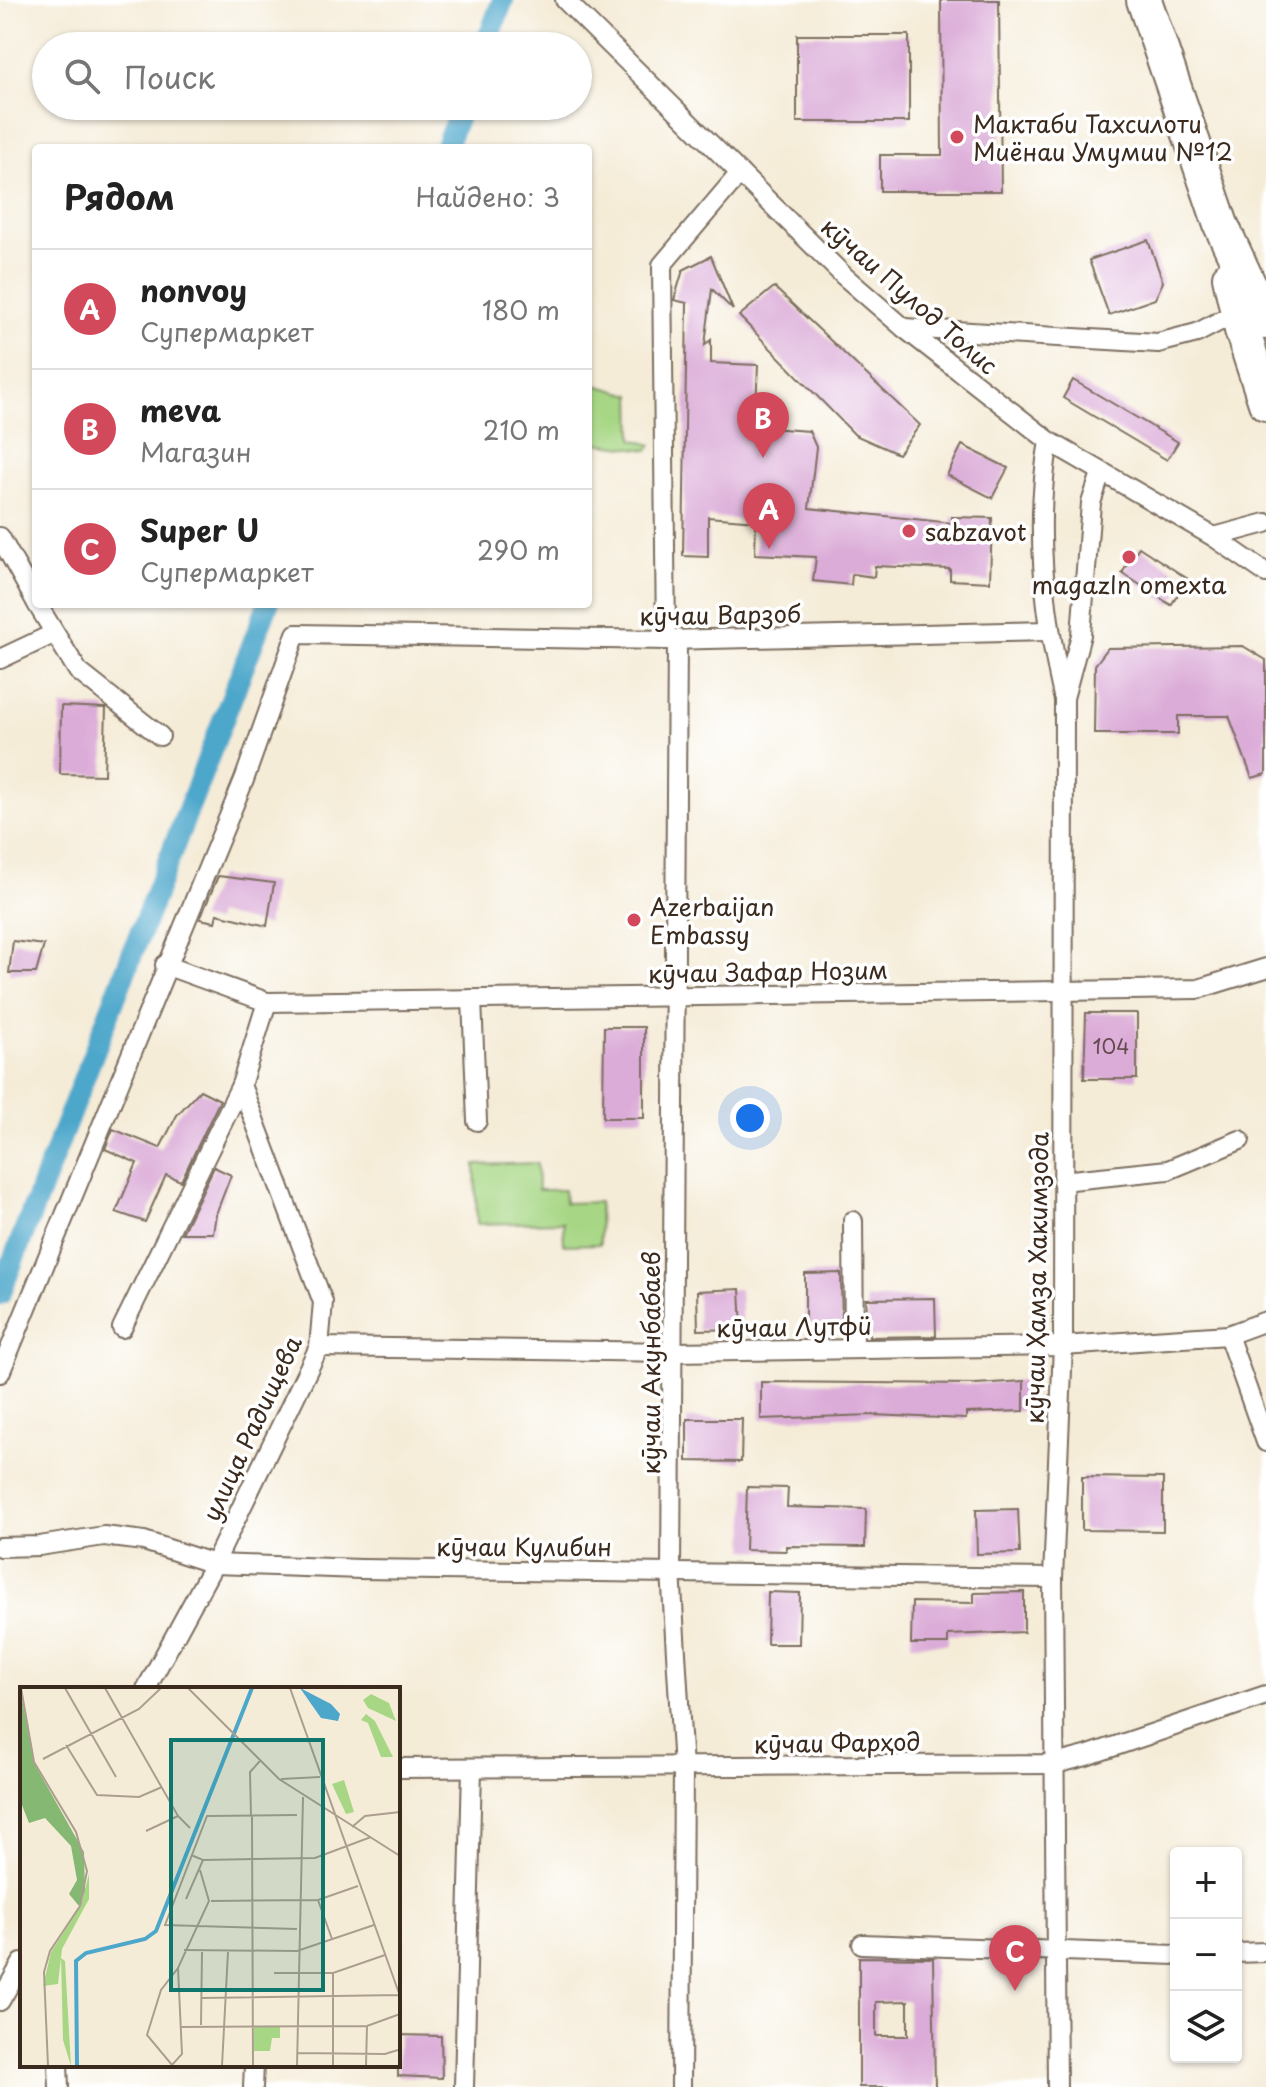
<!DOCTYPE html>
<html lang="ru">
<head>
<meta charset="utf-8">
<style>
	body { margin:0; font-family:"Playpen Sans",sans-serif; background:#f6f6f6; color:#222 }
	.controls { position:absolute; right:24px; bottom:24px; display:grid; overflow:hidden; border-radius:8px; box-shadow:0 2px 6px #0004 }
	.controls button { width:72px; height:72px; display:grid; place-items:center; padding:0; border:0; border-bottom:2px solid #e0e0e0; background:#fff; color:#222; font:40px sans-serif }
	.you { position:absolute; left:750px; top:1118px; width:28px; height:28px; margin:-20px; border:6px solid #fff; border-radius:50%; background:#1a73e8; box-shadow:0 0 0 12px #1a73e833 }
	.badge { display:grid; place-items:center; width:52px; height:52px; border-radius:50%; background:#d1495b; color:#fff; font-size:26px; font-weight:700 }
	.pin { position:absolute; translate:-50% -66px; filter:drop-shadow(0 2px 4px #0008) }
	.pin::after { content:''; position:absolute; top:42px; width:28px; height:24px; background:inherit; clip-path:polygon(0 0,100% 0,50% 100%) }
	.list { margin:0; padding:0; list-style:none }
	h2 { display:flex; justify-content:space-between; align-items:center; height:104px; margin:0; padding:0 32px; font-size:34px }
	h2 small { font-size:26px; font-weight:400; color:#767676 }
	.list li { display:grid; grid-template-columns:52px 1fr auto; gap:24px; align-items:center; box-sizing:border-box; height:120px; padding:0 32px; border-top:2px solid #e0e0e0 }
	.list b { display:block; font-size:30px; white-space:nowrap }
	.list p { margin:0; font-size:26px; white-space:nowrap; color:#767676 }
	.list em { font-size:26px; font-style:normal; color:#767676 }
	.icon { flex:none; width:44px; height:44px; fill:none; stroke:currentColor; stroke-width:2; stroke-linecap:round; stroke-linejoin:round }
	.map { position:relative; flex:none; width:1266px; height:2087px; overflow:hidden }
	.search { position:absolute; background:#fff; box-shadow:0 2px 6px #0004; left:32px; top:32px; width:560px; height:88px; display:flex; align-items:center; gap:20px; box-sizing:border-box; padding:0 28px; border-radius:44px; color:#767676; font-size:30px }
	.panel { position:absolute; background:#fff; box-shadow:0 2px 6px #0004; left:32px; top:144px; width:560px; height:464px; border-radius:8px }
	.map>svg:first-child { display:block }
	.green { fill:#a7d785; stroke:#718052; stroke-width:2 }
	.lines { fill:none; stroke-linecap:round; stroke-linejoin:round }
	.canal { stroke:#4da7cb; stroke-width:22 }
	.building { fill:#dbacd8; fill-rule:evenodd }
	.street-casing { stroke:#7c6e5f; stroke-width:22 }
	.highway-casing { stroke:#7c6e5f; stroke-width:38 }
	.street { stroke:#fff; stroke-width:18 }
	.highway { stroke:#fff; stroke-width:34 }
	.poi-dot { fill:#d1495b; stroke:#fff; stroke-width:3 }
	.labels { text-anchor:middle; dominant-baseline:central; stroke-width:7; stroke-linejoin:round; paint-order:stroke }
	.number-label { font-size:20px; fill:#634a4c }
	.poi-label { font-size:24px; fill:#3b2a1e; stroke:#fff; text-anchor:start }
	.street-label { font-size:24px; fill:#3b2a1e; stroke:#fff }
	.inset-river { fill:none; stroke:#4da7cb; stroke-width:4 }
	.inset-road { fill:none; stroke:#ab9e8e; stroke-width:2 }
	.view { fill:#0f766e; fill-opacity:0.15; stroke:#0f766e; stroke-width:4 }
	.inset-edge { fill:none; stroke:#3b2a1e; stroke-width:4 }
</style>
</head>
<body>
<div class="map">
<svg width="1266" height="2087" viewBox="0 0 1266 2087">
	<rect width="100%" height="100%" fill="#fff"/>
	<filter id="ink" filterUnits="userSpaceOnUse"><feTurbulence type="fractalNoise" baseFrequency=".0125" numOctaves="2"/><feDisplacementMap in="SourceGraphic" scale="16" xChannelSelector="R" yChannelSelector="G"/><feConvolveMatrix kernelMatrix="1 2 1 2 8 2 1 2 1" color-interpolation-filters="sRGB"/></filter>
	<filter id="wash" filterUnits="userSpaceOnUse"><feTurbulence type="fractalNoise" baseFrequency=".006" numOctaves="4" result="noise"/><feDisplacementMap in="SourceGraphic" scale="32" xChannelSelector="R" yChannelSelector="G"/><feGaussianBlur stdDeviation="1.8" result="paint"/><feColorMatrix in="noise" values="0 0 0 0 0 0 0 0 0 0 0 0 0 0 0 0 0 1.4 0 .05"/><feComposite in="paint" operator="in"/></filter>
	<g filter="url(#wash)">
		<rect width="100%" height="100%" fill="#f5ecd8"/>
		<!-- green -->
		<g class="green">
			<path d="M588,383L632,395L633,439L652,445L648,450L588,442Z"/>
			<path d="M537,1163L538,1190H564L565,1203L599,1202L600,1244L564,1245L563,1222L477,1224L475,1165Z"/>
		</g>
		<g class="lines">
			<!-- canal -->
			<g class="canal">
				<path d="M485,46L503,0"/>
				<path d="M445,148L462,106"/>
				<path d="M0,1294L268,604"/>
			</g>
		</g>
		<g id="blocks">
			<!-- building -->
			<g class="building">
				<path d="M941,0H999L1001,191H880V155H942Z"/>
				<rect x="797" y="35" width="112" height="87"/>
				<path d="M1148,240L1163,282L1155,299L1109,315L1089,260Z"/>
				<path d="M711,256L733,310L712,289L705,345L711,340V363L758,365L755,427L809,431L816,447L809,508L952,523V517L992,518L990,582L950,580V569L875,566L874,577L852,574L851,585L813,581L816,557L755,554L756,521L708,517V557L683,556L687,303L674,300L683,270Z"/>
				<path d="M774,287L920,425L898,454L855,435L739,316Z"/>
				<path d="M1073,380L1178,442L1167,460L1063,398Z"/>
				<path d="M962,445L1008,468L992,498L947,475Z"/>
				<path d="M1139,547L1188,579L1171,605L1122,573Z"/>
				<path d="M1243,646L1266,660V774L1252,778L1229,716H1178V734H1094L1095,665L1108,648Z"/>
				<path d="M61,706L106,708L104,775L60,774Z"/>
				<path d="M218,876L274,883L267,926L217,914L215,922L200,919Z"/>
				<path d="M13,941L44,945L36,973H9Z"/>
				<path d="M1086,1013H1137V1079H1084Z"/>
				<path d="M604,1027H644V1118H603Z"/>
				<path d="M200,1090L220,1100L181,1181L166,1175L145,1222L116,1212L137,1163L105,1149L113,1129L160,1148L177,1115Z"/>
				<path d="M214,1167L231,1175L216,1214L213,1233H182Z"/>
				<path d="M841,1273L842,1327H805V1274Z"/>
				<path d="M740,1289L742,1329L698,1330L697,1291Z"/>
				<path d="M935,1298L936,1336L869,1337L866,1299Z"/>
				<path d="M1024,1381V1411L966,1413V1419L872,1415L761,1419V1382L975,1384Z"/>
				<path d="M687,1419H742L741,1462L687,1461Z"/>
				<path d="M1082,1477L1163,1478V1531L1082,1530Z"/>
				<path d="M747,1487L788,1488L787,1507L866,1509L865,1547L786,1546V1551L745,1550Z"/>
				<path d="M1018,1509L1020,1553L977,1554L976,1510Z"/>
				<path d="M768,1592L800,1593L799,1644H767Z"/>
				<path d="M1024,1592V1632L948,1635V1644H911L912,1602L974,1603V1593Z"/>
				<path d="M859,1957L933,1958L935,2087H859ZM908,2001V2036H876V2002Z"/>
				<path d="M398,2035L441,2036L442,2078L398,2076Z"/>
			</g>
		</g>
	</g>
	<g filter="url(#ink)">
		<use href="#blocks" fill-opacity="0" stroke="#7c6e5f" stroke-width="2"/>
		<g class="lines">
			<defs>
				<g id="street">
					<path d="M565,0L844,276L904,328L1049,441L1214,537L1266,573"/>
					<path d="M904,328L1158,343L1197,333L1245,308"/>
					<path d="M1049,441C1034,525 1044,613 1063,696"/>
					<path d="M0,537L36,602"/>
					<path d="M1214,537L1266,523"/>
					<path d="M37,604L78,671L160,736"/>
					<path d="M677,639L671,1571L683,1768L681,2087"/>
					<path d="M666,640L662,265L740,173"/>
					<path d="M0,659L53,634"/>
					<path d="M165,965L267,1002L1198,989L1266,968"/>
					<path d="M472,999L477,1121"/>
					<path d="M1062,1181L1168,1170L1240,1140"/>
					<path d="M853,1221L854,1349"/>
					<path d="M122,1328L241,1085L267,1002"/>
					<path d="M1228,1335L1266,1442"/>
					<path d="M319,1347L675,1352L1063,1346L1228,1335L1266,1321"/>
					<path d="M0,1373L244,780L296,634L666,640L1048,631"/>
					<path d="M0,1547L39,1546L104,1536L144,1541L214,1564L361,1569L1053,1578"/>
					<path d="M146,1689L214,1564L319,1347L323,1302L241,1085"/>
					<path d="M398,1768L1055,1764L1086,1756L1266,1695"/>
					<path d="M862,1944L1176,1955"/>
					<path d="M1236,1953L1266,1952"/>
					<path d="M0,2001L22,1963"/>
					<path d="M58,2065L59,2087"/>
					<path d="M253,2087L254,2065"/>
					<path d="M464,2087L472,1768"/>
					<path d="M1057,2087L1053,1578L1063,1346L1064,698L1081,635L1091,503L1101,473"/>
				</g>
				<g id="highway">
					<path d="M1144,0L1221,225L1266,322"/>
					<path d="M1230,277L1242,330L1266,403"/>
				</g>
			</defs>
			<!-- street casing -->
			<use href="#street" class="street-casing"/>
			<!-- highway casing -->
			<use href="#highway" class="highway-casing"/>
			<!-- street -->
			<use href="#street" class="street"/>
			<!-- highway -->
			<use href="#highway" class="highway"/>
		</g>
	</g>
	<!-- markers -->
	<g class="poi-dot">
		<circle cx="957" cy="137" r="8"/>
		<circle cx="909" cy="531" r="8"/>
		<circle cx="1129" cy="557" r="8"/>
		<circle cx="634" cy="920" r="8"/>
	</g>
	<g class="labels">
		<!-- number labels -->
		<g class="number-label">
			<text x="1111" y="1046">104</text>
		</g>
		<!-- poi labels -->
		<g class="poi-label">
			<text x="973" y="123">Мактаби Тахсилоти<tspan x="973" dy="28">Миёнаи Умумии №12</tspan></text>
			<text x="925" y="531">sabzavot</text>
			<text x="1129" y="584" text-anchor="middle">magazIn omexta</text>
			<text x="650" y="906">Azerbaijan<tspan x="650" dy="28">Embassy</tspan></text>
		</g>
		<!-- street labels -->
		<g class="street-label">
			<text transform="translate(910 295) rotate(41)">кӯчаи Пулод Толис</text>
			<text transform="translate(720 614) rotate(-1)">кӯчаи Варзоб</text>
			<text transform="translate(768 971) rotate(-1)">кӯчаи Зафар Нозим</text>
			<text transform="translate(1036 1278) rotate(-89)">кӯчаи Ҳамза Хакимзода</text>
			<text transform="translate(794 1326) rotate(-1)">кӯчаи Лутфӣ</text>
			<text transform="translate(650 1363) rotate(-90)">кӯчаи Акунбабаев</text>
			<text transform="translate(251 1428) rotate(-65)">улица Радищева</text>
			<text x="524" y="1546">кӯчаи Кулибин</text>
			<text transform="translate(837 1742) rotate(-1)">кӯчаи Фарҳод</text>
		</g>
	</g>
	<!-- overview -->
	<g transform="translate(20 1687)">
		<rect width="380" height="380" fill="#f5ecd8"/>
		<path d="M351,7L369,16L376,34L348,21L343,13ZM346,27L355,34L373,70H361L348,36L341,33ZM324,93L334,125L326,127L312,97ZM69,187V212L42,262L38,297L23,299L31,265L60,220ZM41,271L45,274L51,379L43,353ZM234,339H260V351H252L250,364H234Z" fill="#a7d785"/>
		<path d="M0,1L14,76L64,165L65,204L59,219L49,207L57,193L51,159L25,131L9,136L0,113Z" fill="#85b872"/>
		<path d="M280,1L311,17L320,27L318,34L301,31Z" fill="#4da7cb"/>
		<path class="inset-river" d="M57,379L56,274L66,266L125,252L136,244L232,1"/>
		<path class="inset-road" d="M1,1L14,75L56,145L67,184L60,219L30,264L24,285L28,379M45,1L96,90M85,1L158,129L170,141M168,1L259,92L380,169M270,1L380,309M46,58L77,108L119,110L142,100M23,72L119,22L141,1M261,92L300,90M277,128L187,129L145,238L277,242M232,129L233,379M231,130L230,85L240,74M332,140L345,129L380,125M126,144L158,129M171,168L183,173L295,171L351,150M166,212L183,173M298,213L312,252M191,214L298,213L338,199M164,263L277,264L354,238M158,281L162,367L152,378L127,348L141,303L158,281L189,214L180,183M254,286H313L365,268M181,311L379,308M181,338L182,265M160,340L347,339L380,327M277,366L365,367L378,363M202,379L208,265M277,379L283,110M313,379V286M346,379L347,339"/>
		<path class="view" d="M151,53H303V303H151Z"/>
		<rect width="380" height="380" class="inset-edge"/>
	</g>
</svg>
<div class="controls">
<button>+</button>
<button>−</button>
<button><svg class="icon" aria-label="layers" viewBox="0 0 24 24"><path d="M12 4l9 5-9 5-9-5zM3 14l9 5 9-5"/></svg></button>
</div>
<div class="you"></div>
<div class="pin badge" style="left:769px;top:549px">A</div>
<div class="pin badge" style="left:763px;top:458px">B</div>
<div class="pin badge" style="left:1015px;top:1991px">C</div>
<div class="search"><svg class="icon" aria-label="search" viewBox="0 0 24 24"><circle cx="10" cy="10" r="6"/><path d="M15 15l6 6"/></svg>Поиск</div>
<section class="panel">
<h2>Рядом<small>Найдено: 3</small></h2>
<ul class="list">
<li><span class="badge">A</span><div><b>nonvoy</b><p>Супермаркет</p></div><em>180 m</em></li>
<li><span class="badge">B</span><div><b>meva</b><p>Магазин</p></div><em>210 m</em></li>
<li><span class="badge">C</span><div><b>Super U</b><p>Супермаркет</p></div><em>290 m</em></li>
</ul>
</section>
</div>
</body>
</html>
